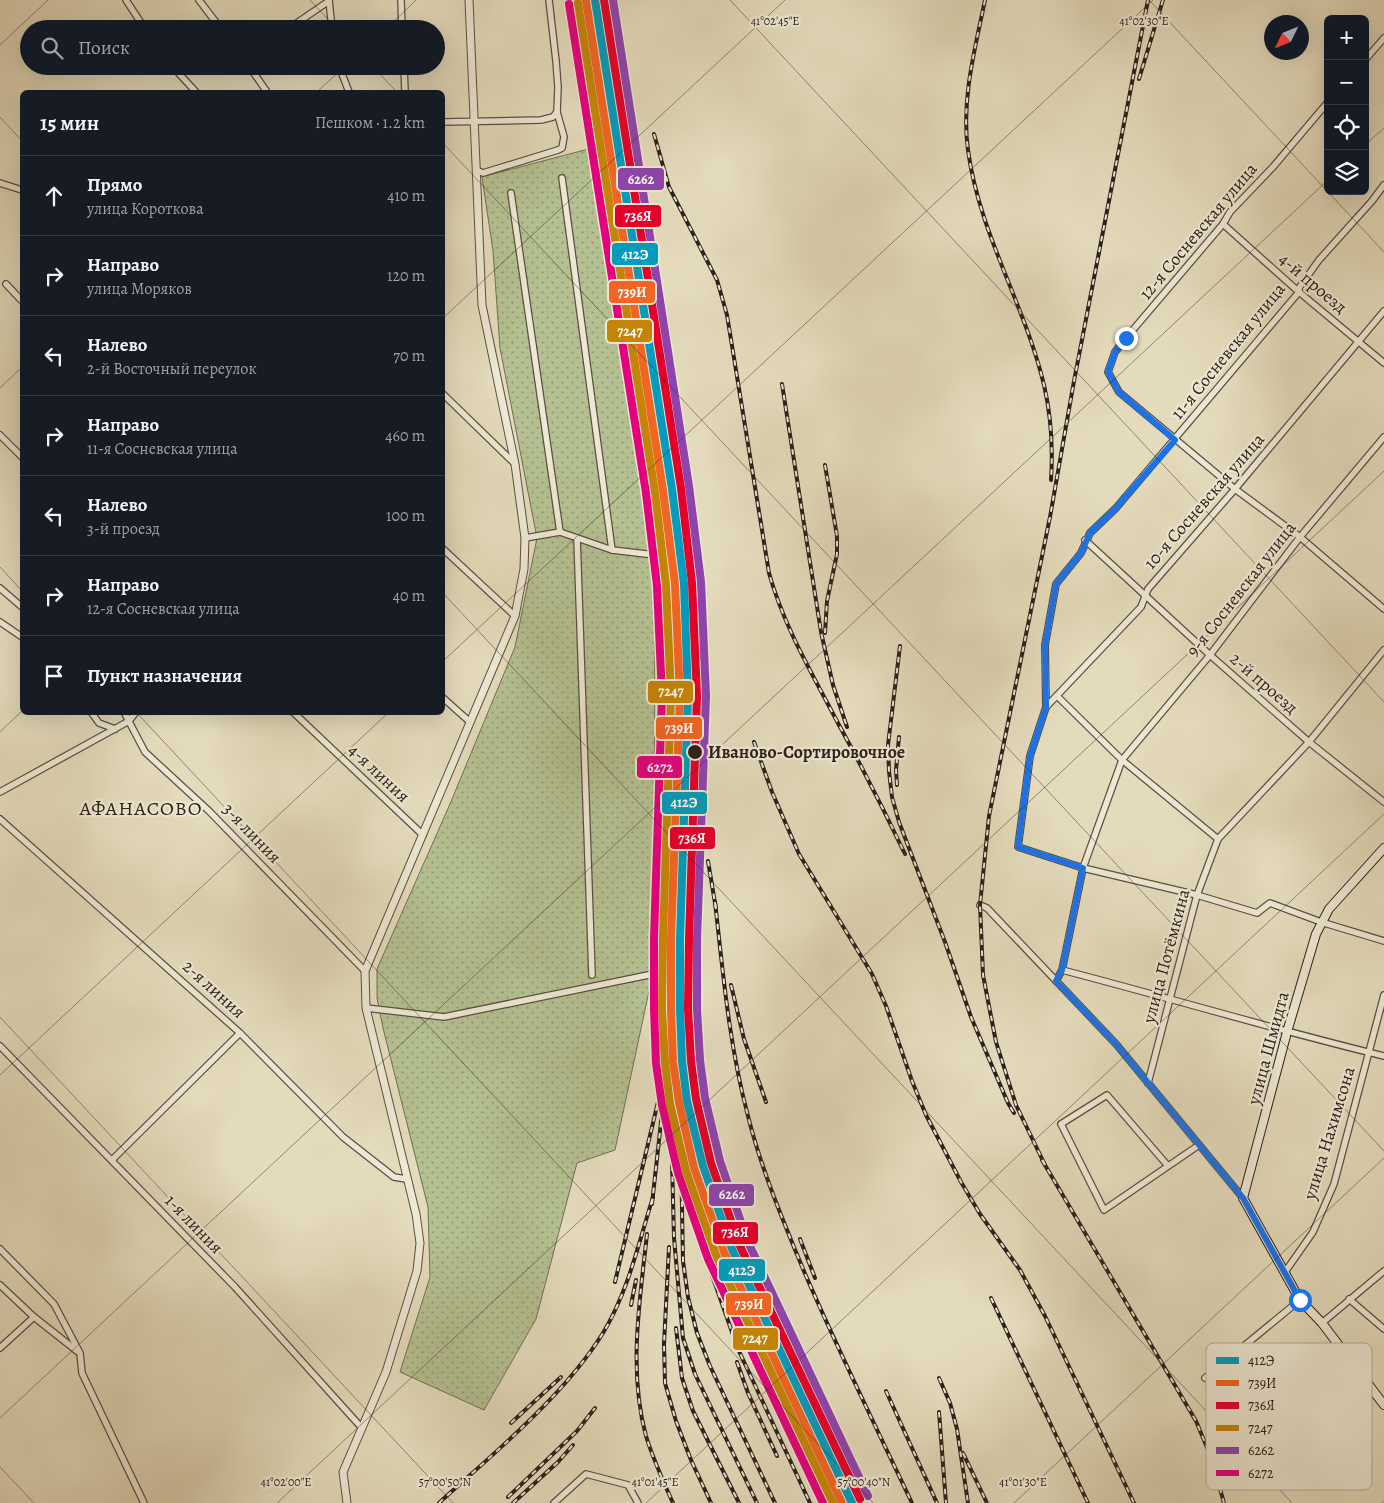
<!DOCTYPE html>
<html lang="ru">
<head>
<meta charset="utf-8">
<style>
	body { margin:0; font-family:Alegreya,serif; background:#242831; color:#f1f3f6 }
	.controls { position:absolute; right:15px; top:15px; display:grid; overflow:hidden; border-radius:8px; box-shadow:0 5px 20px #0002 }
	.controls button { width:45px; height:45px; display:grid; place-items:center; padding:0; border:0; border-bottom:1px solid #363941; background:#171b24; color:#f1f3f6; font:25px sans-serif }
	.compass { position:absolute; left:1264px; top:15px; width:45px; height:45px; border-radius:50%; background:#171b24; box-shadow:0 5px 20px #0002; rotate:227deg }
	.stop { position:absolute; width:15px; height:15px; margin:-11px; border:4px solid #1a73e8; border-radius:50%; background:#fff }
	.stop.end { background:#1a73e8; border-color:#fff; box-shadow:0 1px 5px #0008 }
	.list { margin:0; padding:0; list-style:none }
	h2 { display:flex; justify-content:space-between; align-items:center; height:65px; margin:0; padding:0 20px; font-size:21px }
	h2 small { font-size:16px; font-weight:400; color:#9ea1a6 }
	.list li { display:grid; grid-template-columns:32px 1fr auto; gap:15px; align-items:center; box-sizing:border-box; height:80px; padding:0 20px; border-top:1px solid #363941 }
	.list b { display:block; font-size:19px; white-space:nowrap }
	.list p { margin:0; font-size:16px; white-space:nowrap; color:#9ea1a6 }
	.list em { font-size:16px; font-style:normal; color:#9ea1a6 }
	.icon { flex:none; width:28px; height:28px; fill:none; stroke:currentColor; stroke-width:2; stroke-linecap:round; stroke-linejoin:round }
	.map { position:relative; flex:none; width:1384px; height:1503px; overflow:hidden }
	.search { position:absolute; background:#171b24; box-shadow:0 5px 20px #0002; left:20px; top:20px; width:425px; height:55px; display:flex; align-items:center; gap:12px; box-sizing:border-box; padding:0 18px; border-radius:28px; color:#9ea1a6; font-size:19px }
	.panel { position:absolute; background:#171b24; box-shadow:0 5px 20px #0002; left:20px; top:90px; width:425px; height:625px; border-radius:8px }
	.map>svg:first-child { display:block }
	.garden { fill:url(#garden-dots); stroke:#707056 }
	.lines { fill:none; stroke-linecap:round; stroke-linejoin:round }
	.minor-casing { stroke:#5b4f43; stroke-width:8 }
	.tertiary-casing { stroke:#5b4f43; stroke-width:9 }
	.secondary-casing { stroke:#2d201b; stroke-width:10 }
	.minor { stroke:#ede8d3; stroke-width:5.5 }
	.tertiary { stroke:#ede8d3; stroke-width:7 }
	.secondary { stroke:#ede8d3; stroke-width:8 }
	.rail-casing { stroke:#2d201b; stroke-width:4 }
	.rail { stroke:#ede8d3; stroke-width:2; stroke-dasharray:5.5; stroke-linecap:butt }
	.rail-1-casing { stroke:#ede8d3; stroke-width:11 }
	.rail-2-casing { stroke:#ede8d3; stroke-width:11 }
	.rail-3-casing { stroke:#ede8d3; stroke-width:11 }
	.rail-4-casing { stroke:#ede8d3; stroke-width:11 }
	.rail-5-casing { stroke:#ede8d3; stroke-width:11 }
	.rail-6-casing { stroke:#ede8d3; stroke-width:11 }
	.rail-1 { stroke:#049bbc; stroke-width:8 }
	.rail-2 { stroke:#f26522; stroke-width:8 }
	.rail-3 { stroke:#e4002b; stroke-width:8 }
	.rail-4 { stroke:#c48407; stroke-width:8 }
	.rail-5 { stroke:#8e44ad; stroke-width:8 }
	.rail-6 { stroke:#e5007d; stroke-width:8 }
	.route { stroke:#1a73e8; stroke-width:6 }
	.ticks { fill:none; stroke:#2d201b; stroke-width:1; stroke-opacity:0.45 }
	.stop-dot { fill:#2d201b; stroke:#ede8d3; stroke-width:2 }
	.labels { text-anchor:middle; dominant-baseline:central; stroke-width:4.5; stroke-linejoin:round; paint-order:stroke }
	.street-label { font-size:18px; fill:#2d201b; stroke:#ede8d3 }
	.stop-label { font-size:18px; font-weight:bold; fill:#2d201b; stroke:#ede8d3; text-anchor:start }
	.quarter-label { font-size:20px; letter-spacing:1px; fill:#2d201b; stroke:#ede8d3 }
	.key { fill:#ede8d3; stroke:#b3ac9c; stroke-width:1 }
	.key-label { font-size:14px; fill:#2d201b }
	.ticks-label { font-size:12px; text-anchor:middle; fill:#2d201b; stroke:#ede8d3; stroke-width:4.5; stroke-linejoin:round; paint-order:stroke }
	.line-badge { stroke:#ede8d3; stroke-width:2 }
	.badge-label { font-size:14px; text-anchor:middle; font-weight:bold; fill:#fff }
</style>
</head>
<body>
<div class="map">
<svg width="1384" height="1503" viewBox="0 0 1384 1503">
	<defs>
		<pattern id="garden-dots" width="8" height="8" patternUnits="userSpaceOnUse" patternTransform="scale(1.25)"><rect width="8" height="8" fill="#b4c091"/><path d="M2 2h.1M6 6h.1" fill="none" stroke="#939c76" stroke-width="1.8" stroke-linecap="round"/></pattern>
	</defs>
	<rect width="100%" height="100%" fill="#e4dbbc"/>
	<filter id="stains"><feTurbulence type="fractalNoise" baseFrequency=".004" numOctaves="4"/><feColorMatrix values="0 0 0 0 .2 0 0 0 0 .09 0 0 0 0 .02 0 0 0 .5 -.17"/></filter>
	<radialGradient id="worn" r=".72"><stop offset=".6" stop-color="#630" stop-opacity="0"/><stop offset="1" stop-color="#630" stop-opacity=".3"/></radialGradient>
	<!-- garden -->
	<path class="garden" d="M596,147L655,555L654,968L615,1150L577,1163L536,1319L484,1410L400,1372L430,1277L428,1207L383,1028L377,998V969L450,804L515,647L537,538L500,348L493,251L482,177Z"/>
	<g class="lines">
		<defs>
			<g id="minor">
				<path d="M126,0L145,29"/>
				<path d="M199,0L221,29"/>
				<path d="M329,0L332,29"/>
				<path d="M401,0L402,29"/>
				<path d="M288,29L329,1"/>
				<path d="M1365,60L1384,38"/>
				<path d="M172,66L196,92"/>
				<path d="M249,66L267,92"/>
				<path d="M339,66L349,92"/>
				<path d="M404,66L405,92"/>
				<path d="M1328,102L1273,167L1230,212L1223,224L1126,338L1115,352L1108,372L1119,392L1235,489L1300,537L1384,609"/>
				<path d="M442,122L541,120L553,117L557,112"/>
				<path d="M476,170L483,173L558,150L562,148L564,137L557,112L558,87L556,61L549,0"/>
				<path d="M562,178L612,550"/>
				<path d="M0,183L22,190"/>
				<path d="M1384,185L1372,201L1319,260L1299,288V292L1116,508L1090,533L1081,553L1056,584L1045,645L1046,707L1030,756L1018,847L1083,868L1197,895L1257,913L1270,903L1321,922L1384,941"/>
				<path d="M511,193L560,532"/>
				<path d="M1223,224L1299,292L1384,363"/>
				<path d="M6,284L22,301"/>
				<path d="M442,393L515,464"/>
				<path d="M0,435L22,457"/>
				<path d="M525,538L560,532L612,550L655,555"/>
				<path d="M577,538L592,975"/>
				<path d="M1085,540L1210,655L1309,742L1384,802"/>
				<path d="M442,548L515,616"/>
				<path d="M0,588L22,607"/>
				<path d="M0,622L22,637"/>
				<path d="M1057,696L1122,760L1218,839"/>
				<path d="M442,697L470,722"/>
				<path d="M1046,707L1141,607L1148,589L1235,489L1384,311"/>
				<path d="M91,712L99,723L115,729"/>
				<path d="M124,712L145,752L209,811L365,971"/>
				<path d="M293,712L423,835"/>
				<path d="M0,792L129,721L136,712"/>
				<path d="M0,819L240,1033L343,1137L394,1177L406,1179"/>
				<path d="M980,905L987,908L1116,1044L1243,1198"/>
				<path d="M1062,970C1170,998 1276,1030 1384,1056"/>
				<path d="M1056,981L1062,970L1083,868L1122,760L1210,655L1300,537L1384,437"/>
				<path d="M366,1008L444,1017L663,972L666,799"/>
				<path d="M0,1046L235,1287L361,1427"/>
				<path d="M1148,1083L1197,895L1218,839L1309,742L1384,650"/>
				<path d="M112,1160L240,1033"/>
				<path d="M1168,1166L1107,1095L1061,1124L1104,1210L1199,1145"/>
				<path d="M0,1249L54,1304L80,1353L82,1373L144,1503"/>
				<path d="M1285,1272L1313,1232L1334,1184L1384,995"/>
				<path d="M0,1285L34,1317"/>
				<path d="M1349,1299L1384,1329"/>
				<path d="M1322,1323L1384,1271"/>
				<path d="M0,1348L34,1317L77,1351"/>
				<path d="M1205,1378L1300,1300"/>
				<path d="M1244,1480L1339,1402L1366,1381"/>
				<path d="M554,1503L586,1474L628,1485L638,1503"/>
			</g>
			<path id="tertiary" d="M347,1503L343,1472L386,1372L417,1271L420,1243L416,1214L366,1008L365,971L515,616L524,569L525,538L515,464L482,305L469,0"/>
			<path id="secondary" d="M1384,848L1329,909L1316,934L1287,1032L1243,1198L1300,1300L1322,1323L1384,1405"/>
		</defs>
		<!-- minor casing -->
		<use href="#minor" class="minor-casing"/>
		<!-- tertiary casing -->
		<use href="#tertiary" class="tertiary-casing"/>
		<!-- secondary casing -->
		<use href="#secondary" class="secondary-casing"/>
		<!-- minor -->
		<use href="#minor" class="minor"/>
		<!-- tertiary -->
		<use href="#tertiary" class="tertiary"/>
		<!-- secondary -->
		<use href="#secondary" class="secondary"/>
		<defs>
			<g id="rail">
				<path d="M985,0C975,49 961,100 968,150C979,233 1025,305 1044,385C1051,415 1053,449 1051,480"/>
				<path d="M1139,79L1163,0"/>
				<path d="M654,134L669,187L717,280L727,315L769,573C784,627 813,675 839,725C862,767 884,810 905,854"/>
				<path d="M782,384L821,632L833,685L847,727"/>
				<path d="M825,465L837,536V554L827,601L825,633"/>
				<path d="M900,646L888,745L889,771L892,797L899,822L945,942L971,1017L1008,1103L1014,1113"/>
				<path d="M754,742L772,792L799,854L872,974L886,1006L912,1081L926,1115L961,1182L980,1214L1020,1270L1045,1316L1134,1503"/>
				<path d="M897,785L896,770L899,737"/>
				<path d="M708,861L716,909"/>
				<path d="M681,902L674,969V1025L670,1084L674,1238L683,1338L695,1374L757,1503"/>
				<path d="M715,902C723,972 729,1044 747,1112C760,1166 782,1218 803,1269C837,1348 875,1425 912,1503"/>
				<path d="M676,909L679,818"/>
				<path d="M731,985L744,1039L766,1102"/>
				<path d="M675,1070L680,1102L683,1261L688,1297L697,1333L710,1366L775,1503"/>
				<path d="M1042,1160L1196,1421L1211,1457L1224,1503"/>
				<path d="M1045,1165L1016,1105L996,1042L983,975L980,905L989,816L1050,517L1074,381L1148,0"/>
				<path d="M687,1187L701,1244L738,1349L810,1503"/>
				<path d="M652,1204L662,1113"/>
				<path d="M647,1234C640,1300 628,1370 646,1436C653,1459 663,1481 673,1503"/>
				<path d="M800,1239L815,1278"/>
				<path d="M669,1247L664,1344L665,1383L676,1421L691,1460L711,1503"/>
				<path d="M615,1282L658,1102L666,1049"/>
				<path d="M991,1298L1088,1503"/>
				<path d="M631,1305L636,1280"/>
				<path d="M676,1328L682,1378L693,1411L739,1503"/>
				<path d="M737,1362L748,1393L777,1456"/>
				<path d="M939,1378L950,1403L957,1429L968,1503"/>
				<path d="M886,1391L937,1503"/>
				<path d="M939,1412L946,1503"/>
				<path d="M511,1423L561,1377"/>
				<path d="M963,1453L987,1503"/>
				<path d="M508,1497L577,1431L595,1408"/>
				<path d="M439,1503C494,1453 564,1396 603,1333C628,1292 639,1242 653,1197"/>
				<path d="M513,1503L558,1462L573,1445"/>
			</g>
		</defs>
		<!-- rail casing -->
		<use href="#rail" class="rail-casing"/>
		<!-- rail -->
		<use href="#rail" class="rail"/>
		<defs>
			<path id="rail-1" d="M595,0L672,489L684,584L688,696L680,939V1009L682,1061L687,1101L703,1166L732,1249L852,1503"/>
			<path id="rail-2" d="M586,1L663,490L675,584L680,696L671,939V1009L673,1062L679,1102L694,1168L724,1252L842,1503"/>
			<path id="rail-3" d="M604,0L681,488L692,583L697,696L689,939L688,1009L691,1061L696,1099L711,1163L740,1246L860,1499"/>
			<path id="rail-4" d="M578,3L655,492L666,585L671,696L663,938L662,1009L665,1063L670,1104L686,1171L716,1255L833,1503"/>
			<path id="rail-5" d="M613,0L689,486L701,582L706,696L697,939V1009L700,1060L705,1098L720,1161L748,1242L868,1496"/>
			<path id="rail-6" d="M569,4L646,493L657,586L662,696L654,938V1009L656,1063L662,1105L678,1173L708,1259L823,1503"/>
		</defs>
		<!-- rail-1 casing -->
		<use href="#rail-1" class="rail-1-casing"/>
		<!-- rail-2 casing -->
		<use href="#rail-2" class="rail-2-casing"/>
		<!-- rail-3 casing -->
		<use href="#rail-3" class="rail-3-casing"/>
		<!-- rail-4 casing -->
		<use href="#rail-4" class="rail-4-casing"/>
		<!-- rail-5 casing -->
		<use href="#rail-5" class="rail-5-casing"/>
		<!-- rail-6 casing -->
		<use href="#rail-6" class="rail-6-casing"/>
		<!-- rail-1 -->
		<use href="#rail-1" class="rail-1"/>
		<!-- rail-2 -->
		<use href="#rail-2" class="rail-2"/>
		<!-- rail-3 -->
		<use href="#rail-3" class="rail-3"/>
		<!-- rail-4 -->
		<use href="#rail-4" class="rail-4"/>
		<!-- rail-5 -->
		<use href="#rail-5" class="rail-5"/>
		<!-- rail-6 -->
		<use href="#rail-6" class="rail-6"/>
	</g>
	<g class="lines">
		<!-- route -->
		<path class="route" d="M1126,338L1115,352L1108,372L1119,392L1175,440L1116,508L1090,533L1081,553L1056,584L1045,645L1046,707L1030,756L1018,847L1083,868L1062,970L1056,981L1116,1044L1243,1198L1300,1300"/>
	</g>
	<!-- ticks -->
	<path class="ticks" d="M310,0L337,29M730,0L1384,702M1149,0L1384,252M386,29L416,0M0,45L48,0M372,66L397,92M317,92L345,66M0,117L22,141M442,142L1384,1151M1365,145L1384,128M442,319L785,0M0,388L22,367M0,567L22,591M442,592L1292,1503M442,662L1153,0M136,712L873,1503M0,732L22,711M0,1017L453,1503M0,1075L389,712M0,1418L1328,180M0,1467L34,1503M277,1503L1384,471M646,1503L1384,814M1014,1503L1384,1158M1382,1503L1384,1501"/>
	<!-- markers -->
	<circle class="stop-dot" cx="695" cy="752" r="8"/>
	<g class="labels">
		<!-- street labels -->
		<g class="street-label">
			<text transform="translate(1198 231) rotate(-50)">12-я Сосневская улица</text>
			<text transform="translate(1313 283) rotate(40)">4-й проезд</text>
			<text transform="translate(1228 351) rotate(-51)">11-я Сосневская улица</text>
			<text transform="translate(1204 501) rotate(-49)">10-я Сосневская улица</text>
			<text transform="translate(1241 589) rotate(-52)">9-я Сосневская улица</text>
			<text transform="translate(1264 683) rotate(41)">2-й проезд</text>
			<text transform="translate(379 773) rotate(43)">4-я линия</text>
			<text transform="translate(252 833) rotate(46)">3-я линия</text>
			<text transform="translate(1166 956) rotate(-75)">улица Потёмкина</text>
			<text transform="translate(214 989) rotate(42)">2-я линия</text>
			<text transform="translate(1268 1048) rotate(-75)">улица Шмидта</text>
			<text transform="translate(1329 1133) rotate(-73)">улица Нахимсона</text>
			<text transform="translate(194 1224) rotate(46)">1-я линия</text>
		</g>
		<!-- stop labels -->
		<g class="stop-label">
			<text x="708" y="752">Иваново-Сортировочное</text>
		</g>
		<!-- quarter labels -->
		<g class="quarter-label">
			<text x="141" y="808">АФАНАСОВО</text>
		</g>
	</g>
	<!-- legend -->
	<rect x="1206" y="1343" width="166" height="147" rx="8" class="key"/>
	<rect x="1216" y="1357" width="23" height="7" fill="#049bbc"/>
	<rect x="1216" y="1380" width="23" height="6" fill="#f26522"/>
	<rect x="1216" y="1402" width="23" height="7" fill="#e4002b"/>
	<rect x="1216" y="1425" width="23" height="6" fill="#c48407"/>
	<rect x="1216" y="1447" width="23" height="7" fill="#8e44ad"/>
	<rect x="1216" y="1470" width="23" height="6" fill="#e5007d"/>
	<g class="key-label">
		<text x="1248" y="1365">412Э</text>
		<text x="1248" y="1388">739И</text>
		<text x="1248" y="1410">736Я</text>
		<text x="1248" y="1433">7247</text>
		<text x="1248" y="1455">6262</text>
		<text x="1248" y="1478">6272</text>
	</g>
	<g class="ticks-label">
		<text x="775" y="25">41°02'45"E</text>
		<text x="1144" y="25">41°02'30"E</text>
		<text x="445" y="1486">57°00'50"N</text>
		<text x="864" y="1486">57°00'40"N</text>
		<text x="286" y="1486">41°02'00"E</text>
		<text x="655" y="1486">41°01'45"E</text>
		<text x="1023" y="1486">41°01'30"E</text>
	</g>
	<g class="line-badge">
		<rect x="617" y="167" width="48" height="24" rx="5" fill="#8e44ad"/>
		<rect x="614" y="204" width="48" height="24" rx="5" fill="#e4002b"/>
		<rect x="611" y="242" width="48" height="24" rx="5" fill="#049bbc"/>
		<rect x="608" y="280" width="48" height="24" rx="5" fill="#f26522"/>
		<rect x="606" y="319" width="47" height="24" rx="5" fill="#c48407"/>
		<rect x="647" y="680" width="47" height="24" rx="5" fill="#c48407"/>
		<rect x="655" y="716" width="48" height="24" rx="5" fill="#f26522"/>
		<rect x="636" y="755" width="47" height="24" rx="5" fill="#e5007d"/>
		<rect x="661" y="791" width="47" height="24" rx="5" fill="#049bbc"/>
		<rect x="669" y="826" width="47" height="24" rx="5" fill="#e4002b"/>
		<rect x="708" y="1183" width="47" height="24" rx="5" fill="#8e44ad"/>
		<rect x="712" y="1221" width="47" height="24" rx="5" fill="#e4002b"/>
		<rect x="718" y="1258" width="48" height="24" rx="5" fill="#049bbc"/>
		<rect x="725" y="1292" width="47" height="24" rx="5" fill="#f26522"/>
		<rect x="732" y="1327" width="47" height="24" rx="5" fill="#c48407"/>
	</g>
	<g class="badge-label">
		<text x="641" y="184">6262</text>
		<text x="638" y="221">736Я</text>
		<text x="635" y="259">412Э</text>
		<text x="632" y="297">739И</text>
		<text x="630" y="336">7247</text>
		<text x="671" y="696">7247</text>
		<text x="679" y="733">739И</text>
		<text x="660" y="772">6272</text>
		<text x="684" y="807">412Э</text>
		<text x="692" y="843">736Я</text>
		<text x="732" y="1199">6262</text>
		<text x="735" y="1237">736Я</text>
		<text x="742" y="1275">412Э</text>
		<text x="749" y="1309">739И</text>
		<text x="755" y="1343">7247</text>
	</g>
	<rect width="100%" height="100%" filter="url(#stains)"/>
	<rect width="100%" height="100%" fill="url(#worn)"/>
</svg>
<div class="controls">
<button>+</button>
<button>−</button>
<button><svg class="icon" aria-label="locate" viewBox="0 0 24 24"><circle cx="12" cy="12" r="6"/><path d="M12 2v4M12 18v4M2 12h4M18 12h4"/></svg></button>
<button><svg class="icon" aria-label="layers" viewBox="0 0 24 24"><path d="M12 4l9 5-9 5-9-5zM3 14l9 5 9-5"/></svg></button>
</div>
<svg class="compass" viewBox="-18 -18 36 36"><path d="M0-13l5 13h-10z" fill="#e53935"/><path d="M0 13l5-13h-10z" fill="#9ea1a6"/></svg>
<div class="stop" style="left:1300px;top:1300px"></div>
<div class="stop end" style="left:1126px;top:338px"></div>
<div class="search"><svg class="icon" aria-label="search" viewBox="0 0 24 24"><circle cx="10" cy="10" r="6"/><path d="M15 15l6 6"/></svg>Поиск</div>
<section class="panel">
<h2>15 мин<small>Пешком · 1.2 km</small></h2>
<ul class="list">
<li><svg class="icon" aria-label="ahead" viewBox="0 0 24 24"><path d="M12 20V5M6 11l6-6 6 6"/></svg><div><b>Прямо</b><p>улица Короткова</p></div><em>410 m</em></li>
<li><svg class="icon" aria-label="right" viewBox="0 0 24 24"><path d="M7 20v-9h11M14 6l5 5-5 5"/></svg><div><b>Направо</b><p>улица Моряков</p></div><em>120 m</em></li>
<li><svg class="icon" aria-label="left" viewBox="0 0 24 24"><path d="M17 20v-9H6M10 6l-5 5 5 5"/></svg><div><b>Налево</b><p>2-й Восточный переулок</p></div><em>70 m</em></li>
<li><svg class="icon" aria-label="right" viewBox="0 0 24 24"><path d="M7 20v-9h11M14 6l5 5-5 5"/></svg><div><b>Направо</b><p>11-я Сосневская улица</p></div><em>460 m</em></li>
<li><svg class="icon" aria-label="left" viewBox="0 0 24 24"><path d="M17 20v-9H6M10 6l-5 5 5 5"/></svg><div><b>Налево</b><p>3-й проезд</p></div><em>100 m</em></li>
<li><svg class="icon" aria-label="right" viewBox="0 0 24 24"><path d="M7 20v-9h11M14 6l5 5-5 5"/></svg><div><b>Направо</b><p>12-я Сосневская улица</p></div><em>40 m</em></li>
<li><svg class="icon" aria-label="arrive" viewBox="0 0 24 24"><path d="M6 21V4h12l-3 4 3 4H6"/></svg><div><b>Пункт назначения</b></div></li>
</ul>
</section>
</div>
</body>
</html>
